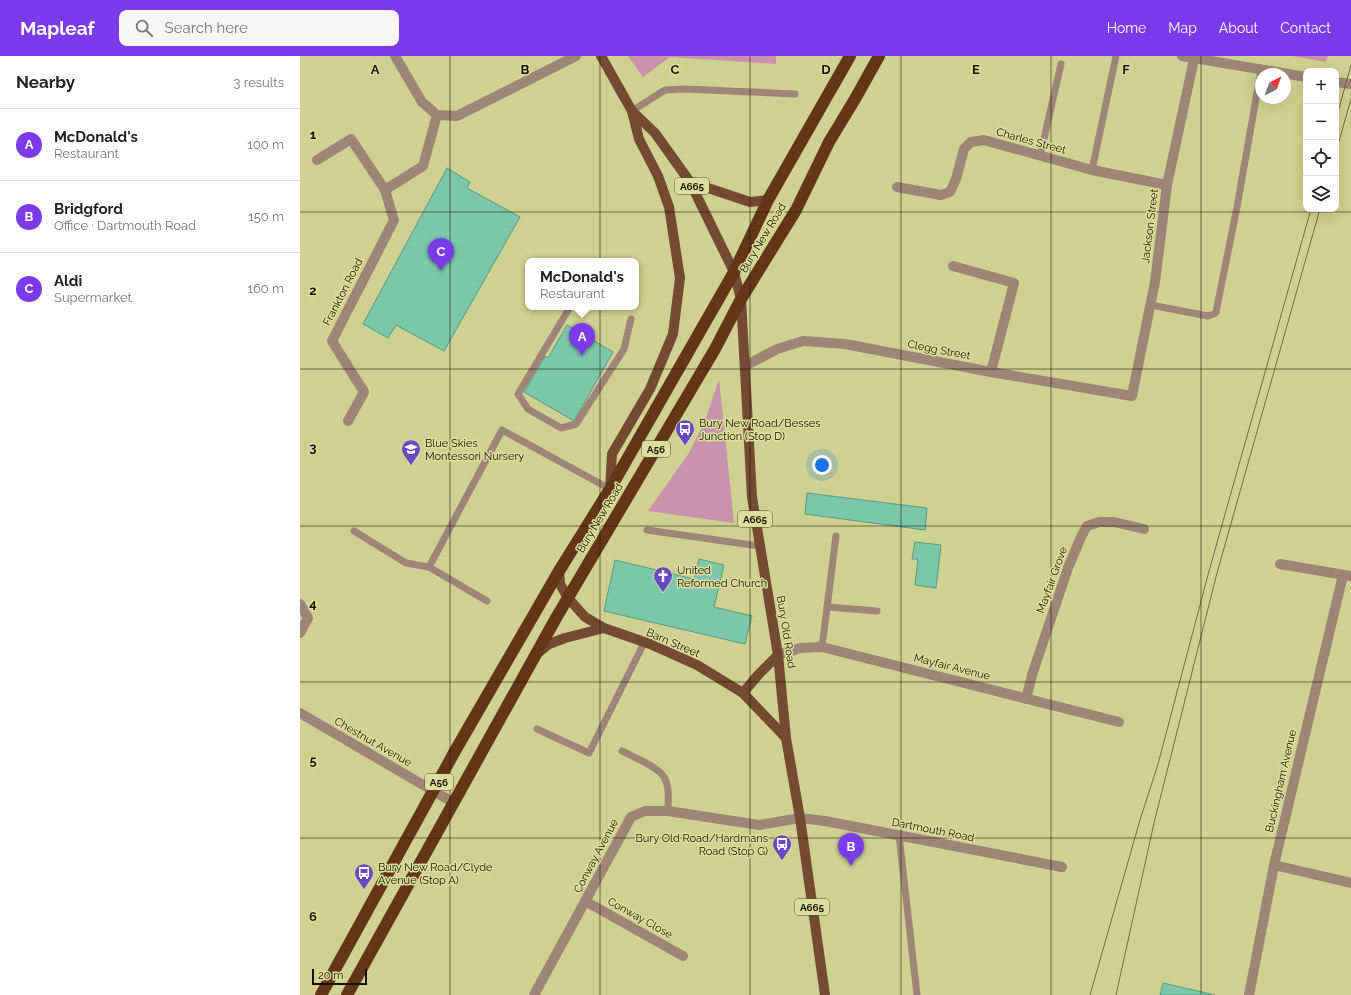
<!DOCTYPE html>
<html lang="en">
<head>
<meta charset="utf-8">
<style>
	body { margin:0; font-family:Raleway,sans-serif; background:#f6f6f6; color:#222 }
	.controls { position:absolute; right:12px; top:12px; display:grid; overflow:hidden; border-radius:8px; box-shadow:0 4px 16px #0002 }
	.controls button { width:36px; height:36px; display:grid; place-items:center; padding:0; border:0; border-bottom:1px solid #e0e0e0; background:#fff; color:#222; font:20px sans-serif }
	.compass { position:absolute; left:955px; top:12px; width:36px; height:36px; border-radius:50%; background:#fff; box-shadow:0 4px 16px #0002; rotate:41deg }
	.scale { position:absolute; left:12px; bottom:10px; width:55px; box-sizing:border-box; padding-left:4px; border:2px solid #141300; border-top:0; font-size:11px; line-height:14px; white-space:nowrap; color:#141300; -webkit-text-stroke:3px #dcde9d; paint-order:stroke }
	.you { position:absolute; left:522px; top:409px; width:14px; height:14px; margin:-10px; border:3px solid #fff; border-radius:50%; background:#1a73e8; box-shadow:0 0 0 6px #1a73e833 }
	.badge { display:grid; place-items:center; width:26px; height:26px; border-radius:50%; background:#7c3aed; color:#fff; font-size:13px; font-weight:700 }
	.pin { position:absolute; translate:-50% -33px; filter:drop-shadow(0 1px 2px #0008) }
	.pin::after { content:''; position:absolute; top:21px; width:14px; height:12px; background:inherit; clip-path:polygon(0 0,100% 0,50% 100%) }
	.popup { position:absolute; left:225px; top:202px; width:114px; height:52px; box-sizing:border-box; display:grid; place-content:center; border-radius:8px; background:#fff; filter:drop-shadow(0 1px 3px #0005); font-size:13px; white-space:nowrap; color:#767676 }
	.popup b { font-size:15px; color:#222 }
	.popup::after { content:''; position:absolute; left:50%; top:100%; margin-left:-8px; border:8px solid transparent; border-top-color:#fff }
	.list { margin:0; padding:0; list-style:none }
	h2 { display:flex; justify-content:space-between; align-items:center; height:52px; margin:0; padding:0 16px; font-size:17px }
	h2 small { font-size:13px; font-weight:400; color:#767676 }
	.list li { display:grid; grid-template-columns:26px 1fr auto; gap:12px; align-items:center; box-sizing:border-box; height:72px; padding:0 16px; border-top:1px solid #e0e0e0 }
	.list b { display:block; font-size:15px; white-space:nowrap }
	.list p { margin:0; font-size:13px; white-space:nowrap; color:#767676 }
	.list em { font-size:13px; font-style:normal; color:#767676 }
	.icon { flex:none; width:22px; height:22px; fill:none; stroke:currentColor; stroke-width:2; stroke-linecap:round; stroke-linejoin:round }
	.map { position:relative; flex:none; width:1051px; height:939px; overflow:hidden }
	header { display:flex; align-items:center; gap:24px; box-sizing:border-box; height:56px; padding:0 20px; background:#7c3aed; color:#fff }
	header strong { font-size:19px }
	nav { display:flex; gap:22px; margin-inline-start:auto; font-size:14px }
	.search { width:280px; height:36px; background:#f6f6f6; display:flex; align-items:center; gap:10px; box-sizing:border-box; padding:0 14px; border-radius:8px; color:#767676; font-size:15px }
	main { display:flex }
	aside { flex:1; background:#fff }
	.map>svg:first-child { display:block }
	.green { fill:#ca92ac }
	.building { fill:#7cc7ac; stroke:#539d83 }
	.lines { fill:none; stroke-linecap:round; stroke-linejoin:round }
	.lane { stroke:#9e8578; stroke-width:7 }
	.street { stroke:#9e8578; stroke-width:10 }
	.primary { stroke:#754a33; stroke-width:10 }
	.highway { stroke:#653518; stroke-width:12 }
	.tram { stroke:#6f7046; stroke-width:1 }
	.grid { fill:none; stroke:#141300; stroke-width:1; stroke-opacity:0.55 }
	.labels { text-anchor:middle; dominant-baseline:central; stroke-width:3; stroke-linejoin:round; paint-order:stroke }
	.shield { fill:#dcde9d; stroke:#50502f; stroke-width:1 }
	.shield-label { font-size:10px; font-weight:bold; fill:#141300 }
	.street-label { font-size:11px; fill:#141300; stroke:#dcde9d }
	.poi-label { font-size:11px; fill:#141300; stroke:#dcde9d; text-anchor:start }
	.grid-label { font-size:13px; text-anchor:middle; font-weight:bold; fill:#141300; stroke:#dcde9d; stroke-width:3; stroke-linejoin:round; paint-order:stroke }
</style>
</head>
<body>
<header>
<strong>Mapleaf</strong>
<div class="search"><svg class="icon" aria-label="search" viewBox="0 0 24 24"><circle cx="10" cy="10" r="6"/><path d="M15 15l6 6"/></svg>Search here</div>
<nav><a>Home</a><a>Map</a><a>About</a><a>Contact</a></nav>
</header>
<main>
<aside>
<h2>Nearby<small>3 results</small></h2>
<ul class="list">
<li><span class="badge">A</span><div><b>McDonald's</b><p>Restaurant</p></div><em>100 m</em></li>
<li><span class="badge">B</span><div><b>Bridgford</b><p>Office · Dartmouth Road</p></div><em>150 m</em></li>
<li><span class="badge">C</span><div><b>Aldi</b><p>Supermarket</p></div><em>160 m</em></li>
</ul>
</aside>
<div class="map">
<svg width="1051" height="939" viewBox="0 0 1051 939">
	<rect width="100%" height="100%" fill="#cfd190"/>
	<!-- green -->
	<g class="green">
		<path d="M328,0H476V8L370,1L343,21Z"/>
		<path d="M992,0H1028L1026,6Z"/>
		<path d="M419,323L434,467L348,455L389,397L405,365Z"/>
	</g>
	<!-- building -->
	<g class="building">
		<path d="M147,112L170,126L167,132L220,161L144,295L96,269L88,282L63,268Z"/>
		<path d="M267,269L313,296L274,365L224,336L245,300L248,302Z"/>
		<path d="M507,437L627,452L625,474L505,458Z"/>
		<path d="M615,486L641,489L636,532L615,529L618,503H612Z"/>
		<path d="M399,503L424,509L414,551L452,560L445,588L304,555L315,504L394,523Z"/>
		<path d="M863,927L915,939H860Z"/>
	</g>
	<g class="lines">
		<!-- lane -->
		<g class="lane">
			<path d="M332,55L365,34L384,33L495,38"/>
			<path d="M740,100L761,8"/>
			<path d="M792,114L816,0"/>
			<path d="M851,249L908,260L914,258L916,256L937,151L961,14"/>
			<path d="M270,251L218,338L228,353L261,372L276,368L324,293L331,263"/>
			<path d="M347,474L459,490"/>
			<path d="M54,475L106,507L129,511L202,374L310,433"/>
			<path d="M129,511L187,545"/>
			<path d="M527,551L577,555"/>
			<path d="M522,591L536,480"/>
			<path d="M237,673L289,697L344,587"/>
			<path d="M322,695C334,701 358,711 364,721C370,731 368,745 368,755"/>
			<path d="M599,779L617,939"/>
		</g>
		<!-- street -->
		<g class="street">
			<path d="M95,0L122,46L137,59L157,60L276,0"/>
			<path d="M882,0L1006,21"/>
			<path d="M1036,26L1051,28"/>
			<path d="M17,104L51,83L85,134L123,110L137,59"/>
			<path d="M597,131L641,139L650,136L656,123L664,93L671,86L684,84L792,114L867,129"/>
			<path d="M653,210L714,227L691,316"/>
			<path d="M445,310L477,293L503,285L545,288L691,316L832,340L855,226L867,129L894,3"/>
			<path d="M48,365L64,336L32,285L94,164L85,134"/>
			<path d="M980,508L1051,520"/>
			<path d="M0,548L8,562L0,577"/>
			<path d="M478,599L500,592L522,591L819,666"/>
			<path d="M726,643L732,619L768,512L781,481L787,470L799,466H814L844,473"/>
			<path d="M0,657L154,747"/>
			<path d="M974,809L1051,827"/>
			<path d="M285,845L383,900"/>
			<path d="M234,939L331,761L345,755H368L459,769L500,762L525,765L762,811"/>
			<path d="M949,939L974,809L1043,519"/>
		</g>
		<!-- primary -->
		<g class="primary">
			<path d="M301,0L332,55L355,77L390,126L434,216L441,243L452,441L478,599L486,682L500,762L525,939"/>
			<path d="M390,126L450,146L468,144"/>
			<path d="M310,433L312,398L350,333L373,278L380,222L369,151L358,120L339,83L332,55"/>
			<path d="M259,515L260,528L268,542L285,561L304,572L350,588L397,609L443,637L486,682"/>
			<path d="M239,596L249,588L265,582L304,572"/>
			<path d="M443,637L458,619L478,599"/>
		</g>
		<!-- highway -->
		<g class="highway">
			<path d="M21,939L155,695L259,515L310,433L434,216L468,144L550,0"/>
			<path d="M47,939L256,562L415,293L441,243L496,154L529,86L555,43L579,0"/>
		</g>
		<!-- tram -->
		<g class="tram">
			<path d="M1036,63L1051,9"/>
			<path d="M1036,96L1051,43"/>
			<path d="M790,939L840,764L858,708L909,515L1011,153"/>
			<path d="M816,939L854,767L917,517L1020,153"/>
		</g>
	</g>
	<!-- grid -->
	<path class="grid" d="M150,0V939M300,0V939M450,0V939M601,0V939M751,0V939M901,0V939M0,156H1051M0,313H1051M0,470H1051M0,626H1051M0,782H1051"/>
	<!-- icons -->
	<defs>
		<symbol id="bus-pin" viewBox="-11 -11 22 30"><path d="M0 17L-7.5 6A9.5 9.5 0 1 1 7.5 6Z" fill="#664ac3" stroke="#dcde9d"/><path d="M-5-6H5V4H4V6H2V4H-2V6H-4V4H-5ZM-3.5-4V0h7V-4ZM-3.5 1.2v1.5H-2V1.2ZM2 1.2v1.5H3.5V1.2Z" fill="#fff"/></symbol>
		<symbol id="school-pin" viewBox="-11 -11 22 30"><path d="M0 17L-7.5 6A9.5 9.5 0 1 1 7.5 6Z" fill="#664ac3" stroke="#dcde9d"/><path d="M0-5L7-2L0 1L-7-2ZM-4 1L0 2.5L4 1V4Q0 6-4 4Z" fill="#fff"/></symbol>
		<symbol id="church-pin" viewBox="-11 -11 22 30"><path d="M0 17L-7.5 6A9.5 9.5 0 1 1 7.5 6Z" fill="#664ac3" stroke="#dcde9d"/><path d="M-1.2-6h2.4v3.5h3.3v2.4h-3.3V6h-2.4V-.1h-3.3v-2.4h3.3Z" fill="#fff"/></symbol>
	</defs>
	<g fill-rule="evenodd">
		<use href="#bus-pin" x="374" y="362" width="22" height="30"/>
		<use href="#school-pin" x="100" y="382" width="22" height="30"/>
		<use href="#church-pin" x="352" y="509" width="22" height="30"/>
		<use href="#bus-pin" x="471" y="777" width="22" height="30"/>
		<use href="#bus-pin" x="53" y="806" width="22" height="30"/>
	</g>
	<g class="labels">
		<!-- shield labels -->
		<g class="shield">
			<rect x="375" y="122" width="34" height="16" rx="3"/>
			<rect x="342" y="385" width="28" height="16" rx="3"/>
			<rect x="438" y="455" width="34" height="16" rx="3"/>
			<rect x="125" y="718" width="28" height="16" rx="3"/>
			<rect x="495" y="843" width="34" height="16" rx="3"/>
		</g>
		<g class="shield-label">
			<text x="392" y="130">A665</text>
			<text x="356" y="393">A56</text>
			<text x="455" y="463">A665</text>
			<text x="139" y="726">A56</text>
			<text x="512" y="851">A665</text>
		</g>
		<!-- street labels -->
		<g class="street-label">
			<text transform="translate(731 85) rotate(15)">Charles Street</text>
			<text transform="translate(850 170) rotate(-83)">Jackson Street</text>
			<text transform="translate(463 182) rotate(-59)">Bury New Road</text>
			<text transform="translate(43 236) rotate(-63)">Frankton Road</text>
			<text transform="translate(639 294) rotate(11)">Clegg Street</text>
			<text transform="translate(300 462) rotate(-59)">Bury New Road</text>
			<text transform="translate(752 524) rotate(-70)">Mayfair Grove</text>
			<text transform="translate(486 576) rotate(81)">Bury Old Road</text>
			<text transform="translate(373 587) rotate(23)">Barn Street</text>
			<text transform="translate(652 611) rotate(14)">Mayfair Avenue</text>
			<text transform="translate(73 686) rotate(30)">Chestnut Avenue</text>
			<text transform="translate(981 725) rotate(-77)">Buckingham Avenue</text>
			<text transform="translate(633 774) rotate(11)">Dartmouth Road</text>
			<text transform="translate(296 800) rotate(-62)">Conway Avenue</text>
			<text transform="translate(340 862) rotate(29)">Conway Close</text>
		</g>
		<!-- poi labels -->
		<g class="poi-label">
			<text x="399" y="367">Bury New Road/Besses<tspan x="399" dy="13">Junction (Stop D)</tspan></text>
			<text x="125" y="387">Blue Skies<tspan x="125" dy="13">Montessori Nursery</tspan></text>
			<text x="377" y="514">United<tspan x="377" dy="13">Reformed Church</tspan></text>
			<text x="468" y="782" text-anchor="end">Bury Old Road/Hardmans<tspan x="468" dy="13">Road (Stop G)</tspan></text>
			<text x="78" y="811">Bury New Road/Clyde<tspan x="78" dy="13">Avenue (Stop A)</tspan></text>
		</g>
	</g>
	<g class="grid-label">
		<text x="75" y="18">A</text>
		<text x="225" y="18">B</text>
		<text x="375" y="18">C</text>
		<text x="526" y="18">D</text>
		<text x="676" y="18">E</text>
		<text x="826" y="18">F</text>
		<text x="13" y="83">1</text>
		<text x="13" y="239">2</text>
		<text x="13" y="396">3</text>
		<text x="13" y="552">4</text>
		<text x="13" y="709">5</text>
		<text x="13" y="865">6</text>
	</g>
</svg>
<div class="controls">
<button>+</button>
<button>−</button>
<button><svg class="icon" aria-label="locate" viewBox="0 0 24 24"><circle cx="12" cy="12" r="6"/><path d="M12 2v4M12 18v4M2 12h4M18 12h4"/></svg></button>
<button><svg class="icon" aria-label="layers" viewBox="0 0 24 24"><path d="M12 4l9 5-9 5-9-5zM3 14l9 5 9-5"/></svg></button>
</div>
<svg class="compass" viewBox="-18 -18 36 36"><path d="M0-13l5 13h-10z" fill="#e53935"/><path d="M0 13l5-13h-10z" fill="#767676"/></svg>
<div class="scale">20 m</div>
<div class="you"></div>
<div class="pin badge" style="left:282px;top:300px">A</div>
<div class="popup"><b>McDonald's</b>Restaurant</div>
<div class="pin badge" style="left:551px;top:810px">B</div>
<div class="pin badge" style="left:141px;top:215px">C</div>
</div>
</main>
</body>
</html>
